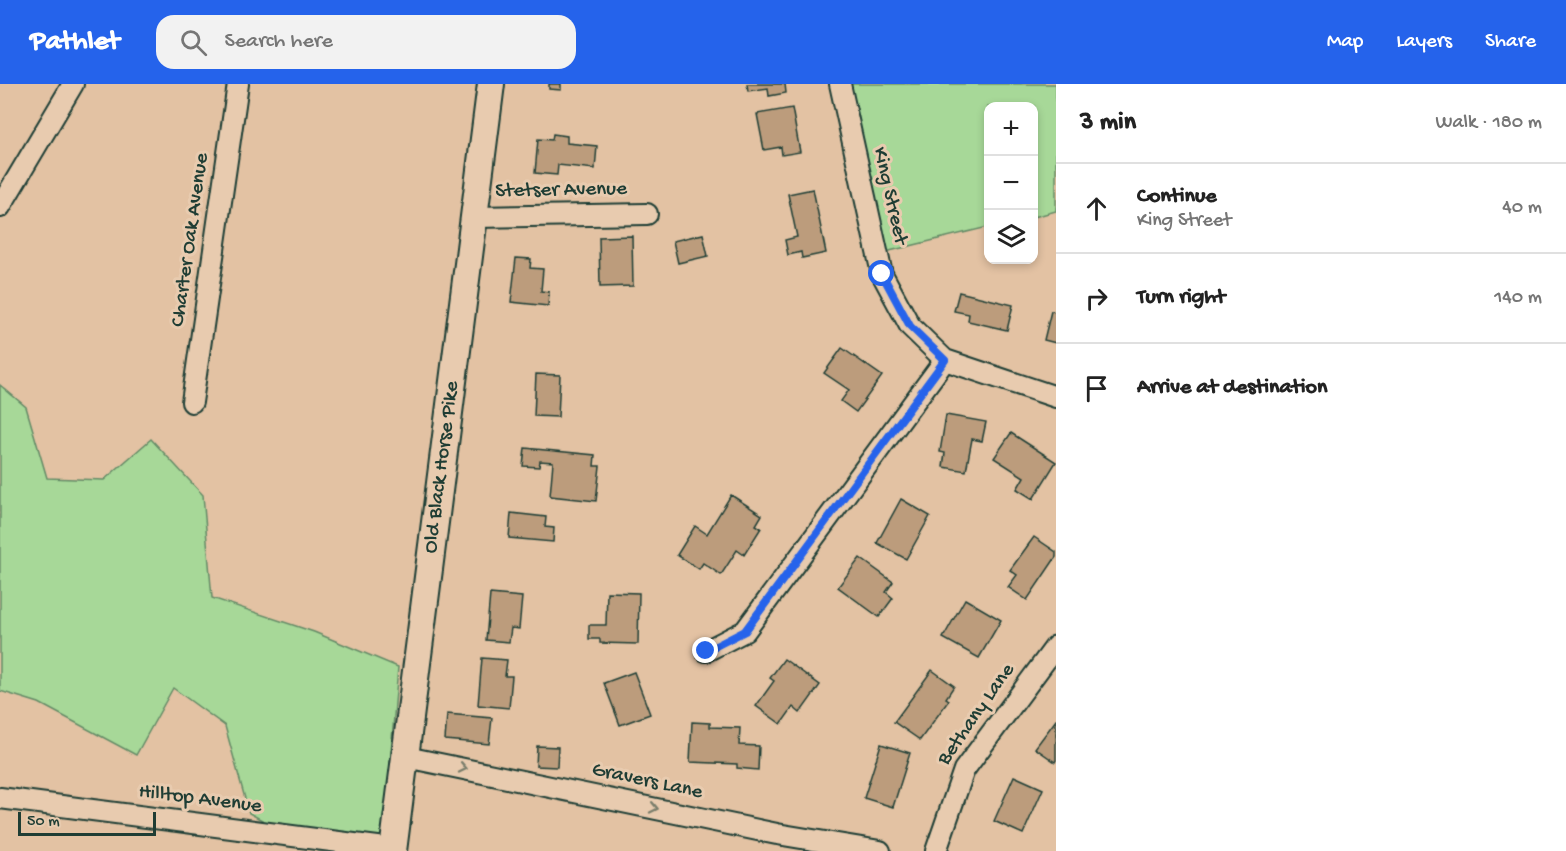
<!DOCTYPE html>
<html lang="en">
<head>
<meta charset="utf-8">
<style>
	body { margin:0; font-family:"Gochi Hand",sans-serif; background:#f2f2f2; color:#222 }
	.controls { position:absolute; right:18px; top:18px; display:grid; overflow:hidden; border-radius:12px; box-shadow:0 3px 9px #0003 }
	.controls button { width:54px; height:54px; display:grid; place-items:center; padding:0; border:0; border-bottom:2px solid #e0e0e0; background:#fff; color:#222; font:30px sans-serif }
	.scale { position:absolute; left:18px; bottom:15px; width:138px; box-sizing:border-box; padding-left:6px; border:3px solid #1f3d34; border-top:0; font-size:16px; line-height:21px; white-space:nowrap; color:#1f3d34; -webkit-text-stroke:4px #e8cbaf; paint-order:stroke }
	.stop { position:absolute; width:18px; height:18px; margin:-14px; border:4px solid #2563eb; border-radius:50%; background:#fff }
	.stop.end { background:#2563eb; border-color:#fff; box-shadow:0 2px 6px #0008 }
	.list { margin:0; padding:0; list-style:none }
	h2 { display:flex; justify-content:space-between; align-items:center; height:78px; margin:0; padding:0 24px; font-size:26px }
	h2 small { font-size:20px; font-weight:400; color:#767676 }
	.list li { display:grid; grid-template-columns:39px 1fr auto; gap:18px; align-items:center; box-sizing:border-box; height:90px; padding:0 24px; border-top:2px solid #e0e0e0 }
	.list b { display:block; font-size:22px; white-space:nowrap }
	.list p { margin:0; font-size:20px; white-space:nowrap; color:#767676 }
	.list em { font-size:20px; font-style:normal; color:#767676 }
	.icon { flex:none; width:33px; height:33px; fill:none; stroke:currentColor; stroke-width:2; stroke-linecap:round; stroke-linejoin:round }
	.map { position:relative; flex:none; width:1056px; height:767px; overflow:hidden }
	header { display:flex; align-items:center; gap:36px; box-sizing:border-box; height:84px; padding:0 30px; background:#2563eb; color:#fff }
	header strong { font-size:28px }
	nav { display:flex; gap:33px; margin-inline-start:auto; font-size:21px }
	.search { width:420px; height:54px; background:#f2f2f2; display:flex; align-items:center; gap:15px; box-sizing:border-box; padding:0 21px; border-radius:18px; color:#767676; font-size:22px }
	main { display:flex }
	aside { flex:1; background:#fff }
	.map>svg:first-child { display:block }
	.green { fill:#a7d898; stroke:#638a66; stroke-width:1.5 }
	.building { fill:#bc9c7c; stroke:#1f3d34; stroke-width:1.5 }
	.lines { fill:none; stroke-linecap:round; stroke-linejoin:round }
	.minor-casing { stroke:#1f3d34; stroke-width:24 }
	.tertiary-casing { stroke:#1f3d34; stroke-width:30 }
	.minor { stroke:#e8cbaf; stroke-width:20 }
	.tertiary { stroke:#e8cbaf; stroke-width:26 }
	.oneway { stroke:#797d6b }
	.route { stroke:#2563eb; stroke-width:8 }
	.labels { text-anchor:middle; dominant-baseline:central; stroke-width:6; stroke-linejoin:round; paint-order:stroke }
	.street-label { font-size:21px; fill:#1f3d34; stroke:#e8cbaf }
</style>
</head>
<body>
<header>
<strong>Pathlet</strong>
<div class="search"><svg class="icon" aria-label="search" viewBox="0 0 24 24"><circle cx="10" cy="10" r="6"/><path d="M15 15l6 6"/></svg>Search here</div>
<nav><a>Map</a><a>Layers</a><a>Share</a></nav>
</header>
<main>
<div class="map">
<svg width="1056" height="767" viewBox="0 0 1056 767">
	<rect width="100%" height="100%" fill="#e3c2a3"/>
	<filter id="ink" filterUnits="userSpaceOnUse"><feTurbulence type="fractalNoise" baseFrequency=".0167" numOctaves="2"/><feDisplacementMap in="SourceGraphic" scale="12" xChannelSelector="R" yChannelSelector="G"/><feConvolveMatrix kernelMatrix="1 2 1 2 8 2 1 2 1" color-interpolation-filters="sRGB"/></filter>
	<g filter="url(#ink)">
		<!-- green -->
		<g class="green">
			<path d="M840,0H1056V127L1034,133V22H988V143L877,170Z"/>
			<path d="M0,301L26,323L47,394L104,396L151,355L203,411L212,514L314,548L398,583L385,741L376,767H319L249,729L225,642L173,604L136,671L39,619L0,607Z"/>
		</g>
		<!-- building -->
		<g class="building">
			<path d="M549,0H561V6L549,5Z"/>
			<path d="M747,0H785L786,9L769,12L768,4L748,7Z"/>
			<path d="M792,24L800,68L782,71L781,63L764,66L757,30Z"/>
			<path d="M553,50L567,52V59L597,62L595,85L558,81L557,91L535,89L538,55L552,56Z"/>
			<path d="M813,105L826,169L802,174L801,168L788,171L785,156L797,153L788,110Z"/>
			<path d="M703,150L708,172L678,179L673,157Z"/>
			<path d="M632,152L633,202L600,203L599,153Z"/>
			<path d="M516,174L531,175L530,184L543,185L541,207L549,208L548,222L511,218Z"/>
			<path d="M959,208L1013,221L1007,246L968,237L969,230L954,227Z"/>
			<path d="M1051,227L1056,228V259L1044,256Z"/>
			<path d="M842,264L882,292L856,328L841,317L849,306L824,289Z"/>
			<path d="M536,290L560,291L558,333L534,332Z"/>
			<path d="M946,331L986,338L982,357L972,355L966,387L943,383L945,369L940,368Z"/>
			<path d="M1011,349L1056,378L1033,415L1017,405L1024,393L994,374Z"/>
			<path d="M525,364L595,371L594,382H600L596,417L550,412L553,378L540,377L539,383L523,382Z"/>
			<path d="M731,411L762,431L756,441L761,444L744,471L737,466L721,491L703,479L699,485L677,471L695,442L707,450Z"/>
			<path d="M901,415L930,432L906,475L877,459Z"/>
			<path d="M511,429L546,433L545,443L554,444L553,458L509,454Z"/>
			<path d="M1034,453L1056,468V473L1027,516L1008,503L1017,491L1010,486Z"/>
			<path d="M860,474L893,498L886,508L893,514L879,533L838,503Z"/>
			<path d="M607,508L639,509L638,560L600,559V555H589V541H606Z"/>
			<path d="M490,510L522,513L519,545L511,544L509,558L486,556Z"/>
			<path d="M965,515L1001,536L979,574L943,554Z"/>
			<path d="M482,574L507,576L505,592H512L509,624L478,621Z"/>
			<path d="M784,575L820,601L800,629L793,623L781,640L756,622L774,597L770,594Z"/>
			<path d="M932,586L954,602L946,614L949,616L920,656L894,638Z"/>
			<path d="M634,588L650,630L620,641L604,599Z"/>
			<path d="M447,630L492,634L489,660L445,656Z"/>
			<path d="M1056,636V676L1055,678L1035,664Z"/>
			<path d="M692,638L710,639V643L740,644L739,661L759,662L758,686L737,684V680L690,678Z"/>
			<path d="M881,660L910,669L893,723L864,714Z"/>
			<path d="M537,662L558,663L557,683L536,682Z"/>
			<path d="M1014,692L1043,705L1023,750L994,737Z"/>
		</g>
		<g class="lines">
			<defs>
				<g id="minor">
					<path d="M840,0L882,190L910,242L945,276L1056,313"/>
					<path d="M0,123L73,0"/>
					<path d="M476,133L647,130"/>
					<path d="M192,318L238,0"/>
					<path d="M706,567L745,547L945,276"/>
					<path d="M406,673L777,750L880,767"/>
					<path d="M0,714L393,765"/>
					<path d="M936,767L964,686L1056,562"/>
				</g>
				<g id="tertiary">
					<path id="s1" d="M393,767L491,0"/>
				</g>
			</defs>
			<!-- minor casing -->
			<use href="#minor" class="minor-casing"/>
			<!-- tertiary casing -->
			<use href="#tertiary" class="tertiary-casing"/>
			<!-- minor -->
			<use href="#minor" class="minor"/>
			<!-- tertiary -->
			<use href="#tertiary" class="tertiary"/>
		</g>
		<!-- one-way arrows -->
		<defs><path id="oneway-chevron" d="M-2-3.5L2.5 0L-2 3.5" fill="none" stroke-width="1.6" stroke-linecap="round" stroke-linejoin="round" transform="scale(1.5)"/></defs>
		<g class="oneway">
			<use href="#oneway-chevron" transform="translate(463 684) rotate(12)"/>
			<use href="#oneway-chevron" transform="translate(654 724) rotate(12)"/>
		</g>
	</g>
	<g class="lines" filter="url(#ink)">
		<!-- route -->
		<path class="route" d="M706,567L745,547L945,276L910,242L882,190"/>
	</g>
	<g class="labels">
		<!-- street labels -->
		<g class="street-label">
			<text transform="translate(561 107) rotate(-1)">Stetser Avenue</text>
			<text transform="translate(889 112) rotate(77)">King Street</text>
			<text transform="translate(191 156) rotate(-82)">Charter Oak Avenue</text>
			<text stroke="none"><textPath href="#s1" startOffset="387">Old Black Horse Pike</textPath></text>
			<text transform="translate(977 631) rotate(-55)">Bethany Lane</text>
			<text transform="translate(647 698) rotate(12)">Gravers Lane</text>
			<text transform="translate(200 716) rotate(7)">Hilltop Avenue</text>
		</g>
	</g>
</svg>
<div class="controls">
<button>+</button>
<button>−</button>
<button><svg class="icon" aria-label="layers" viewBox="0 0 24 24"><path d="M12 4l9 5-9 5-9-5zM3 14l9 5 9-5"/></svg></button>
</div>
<div class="scale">50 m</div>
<div class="stop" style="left:882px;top:190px"></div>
<div class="stop end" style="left:706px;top:567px"></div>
</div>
<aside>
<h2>3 min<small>Walk · 180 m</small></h2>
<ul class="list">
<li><svg class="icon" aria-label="ahead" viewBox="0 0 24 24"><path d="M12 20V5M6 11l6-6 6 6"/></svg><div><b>Continue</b><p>King Street</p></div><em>40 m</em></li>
<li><svg class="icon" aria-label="right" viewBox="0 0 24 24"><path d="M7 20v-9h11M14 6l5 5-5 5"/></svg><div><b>Turn right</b></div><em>140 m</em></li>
<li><svg class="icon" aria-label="arrive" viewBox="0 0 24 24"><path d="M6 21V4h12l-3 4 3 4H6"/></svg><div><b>Arrive at destination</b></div></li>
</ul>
</aside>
</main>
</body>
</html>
